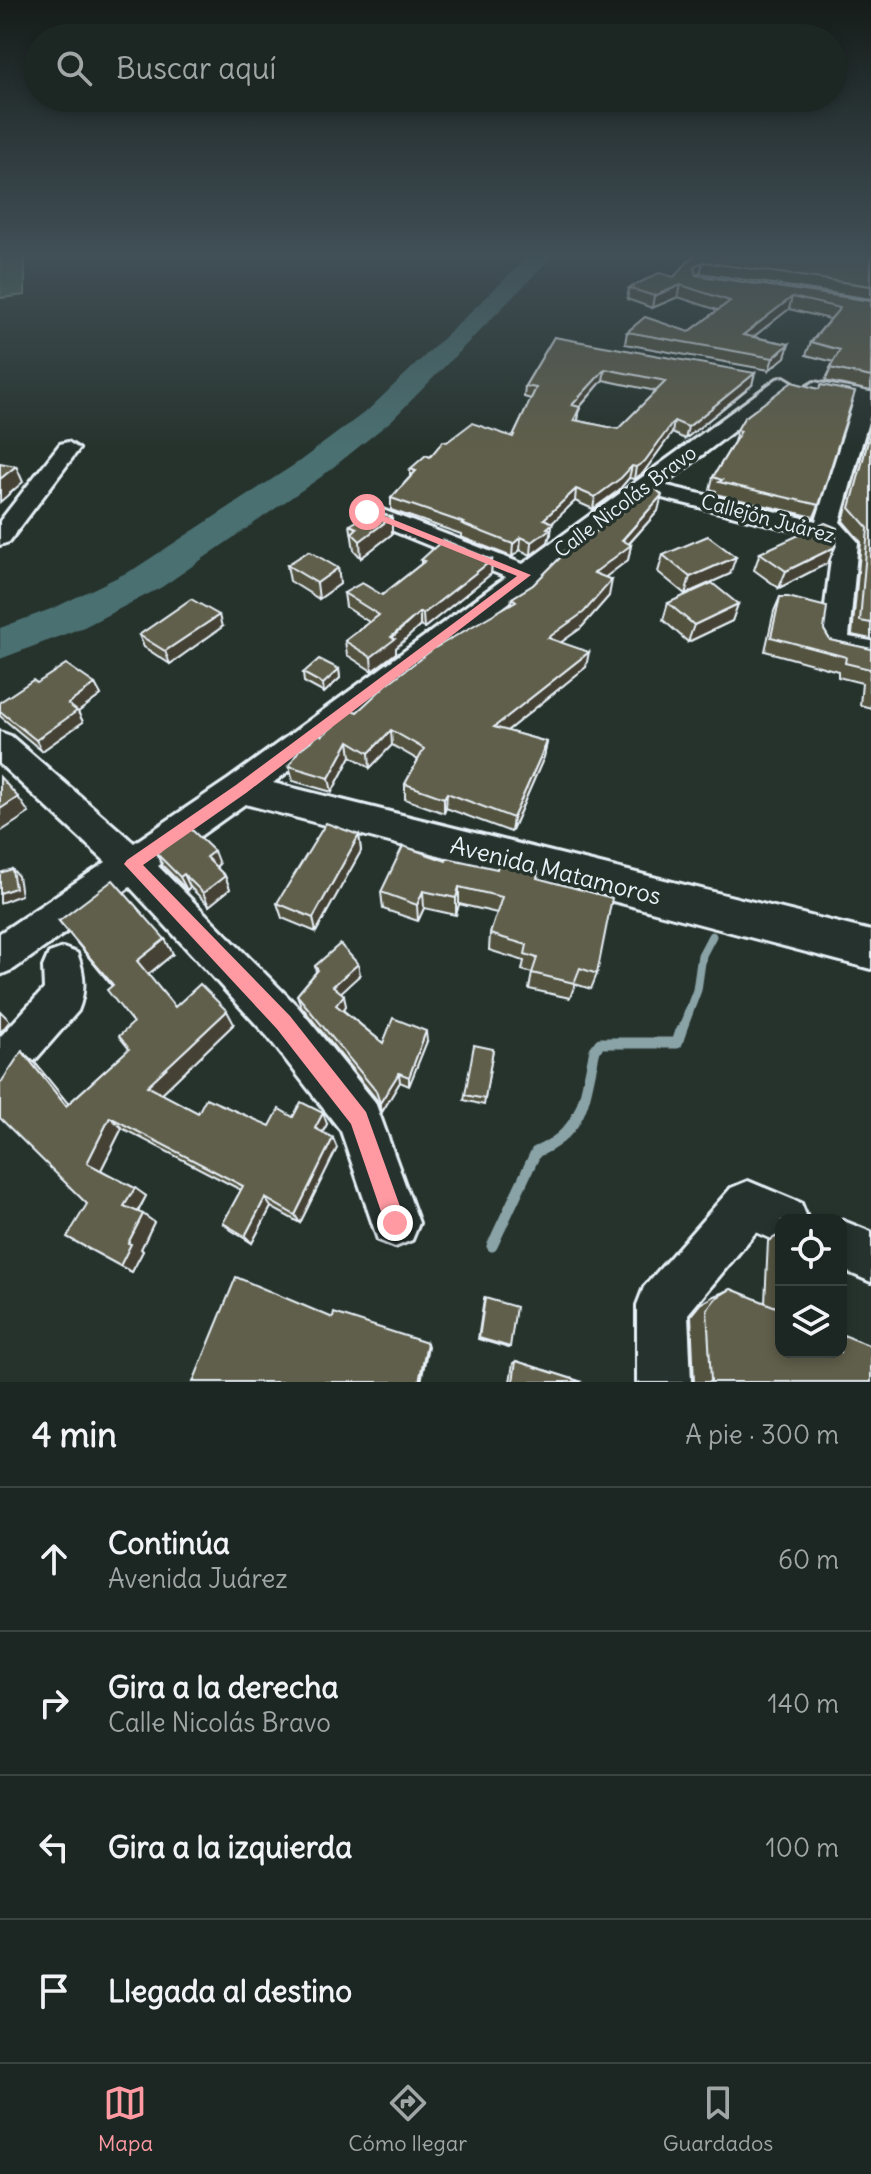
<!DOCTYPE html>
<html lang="es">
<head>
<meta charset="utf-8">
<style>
	body { margin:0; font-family:Delius,sans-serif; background:#252e2a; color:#f1f3f6 }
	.controls { position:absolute; right:24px; bottom:24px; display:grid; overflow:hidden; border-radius:16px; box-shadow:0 4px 12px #0003 }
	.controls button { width:72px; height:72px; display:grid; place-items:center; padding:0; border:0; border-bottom:2px solid #3a4340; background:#1c2622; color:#f1f3f6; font:40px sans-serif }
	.stop { position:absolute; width:24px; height:24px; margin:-18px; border:6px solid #ff9aa2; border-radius:50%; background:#fff }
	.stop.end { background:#ff9aa2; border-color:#fff; box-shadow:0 2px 8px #0008 }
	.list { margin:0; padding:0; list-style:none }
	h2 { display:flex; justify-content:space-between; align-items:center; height:104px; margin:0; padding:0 32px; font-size:34px }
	h2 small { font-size:26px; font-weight:400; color:#a0a5a5 }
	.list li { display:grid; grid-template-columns:52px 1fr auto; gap:24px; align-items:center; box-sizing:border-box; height:144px; padding:0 32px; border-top:2px solid #3a4340 }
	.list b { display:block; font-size:30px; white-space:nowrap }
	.list p { margin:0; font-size:26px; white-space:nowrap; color:#a0a5a5 }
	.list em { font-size:26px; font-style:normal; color:#a0a5a5 }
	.icon { flex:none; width:44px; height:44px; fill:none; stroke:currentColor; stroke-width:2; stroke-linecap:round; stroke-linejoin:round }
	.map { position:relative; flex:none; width:871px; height:1382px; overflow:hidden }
	.search { position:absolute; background:#1c2622; box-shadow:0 4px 12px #0003; left:24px; right:24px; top:24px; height:88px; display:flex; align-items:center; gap:20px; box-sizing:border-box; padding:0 28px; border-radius:44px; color:#a0a5a5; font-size:30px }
	.sheet { height:680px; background:#1c2622 }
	nav { display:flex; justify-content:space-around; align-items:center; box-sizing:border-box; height:112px; border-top:2px solid #3a4340; background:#1c2622; font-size:22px; color:#a0a5a5 }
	nav a { display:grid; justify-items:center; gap:4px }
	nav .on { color:#ff9aa2 }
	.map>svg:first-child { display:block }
	.green { fill:#51715b; stroke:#9cb1aa; stroke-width:2 }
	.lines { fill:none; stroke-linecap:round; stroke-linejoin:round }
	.stream-far1 { stroke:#8aa3a7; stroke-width:9 }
	.stream { stroke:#8aa3a7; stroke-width:11 }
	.river { fill:#4b6f71; fill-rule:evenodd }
	.minor-casing { stroke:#e8f1f8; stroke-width:6 }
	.minor { fill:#26332d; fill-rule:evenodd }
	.wall { fill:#535240; stroke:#e8f1f8; stroke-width:2; fill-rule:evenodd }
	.shaded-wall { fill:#444234; stroke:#e8f1f8; stroke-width:2 }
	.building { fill:#615f4b; stroke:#e8f1f8; stroke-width:2; fill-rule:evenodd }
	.route { fill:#ff9aa2 }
	.labels { text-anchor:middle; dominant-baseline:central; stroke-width:7; stroke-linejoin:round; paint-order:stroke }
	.street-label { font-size:20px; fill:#e8f1f8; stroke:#26332d }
	.near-street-label { font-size:24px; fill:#e8f1f8; stroke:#26332d }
</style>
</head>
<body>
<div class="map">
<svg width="871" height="1382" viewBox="0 0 871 1382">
	<rect width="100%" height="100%" fill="#26332d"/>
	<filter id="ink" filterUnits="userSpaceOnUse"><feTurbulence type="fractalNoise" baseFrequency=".0125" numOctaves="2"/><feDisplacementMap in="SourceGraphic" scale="16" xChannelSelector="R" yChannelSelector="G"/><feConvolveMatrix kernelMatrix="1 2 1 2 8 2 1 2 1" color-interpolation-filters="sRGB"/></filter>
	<g filter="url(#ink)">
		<!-- green -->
		<path class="green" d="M0,254H25V295L0,298Z"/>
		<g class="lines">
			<!-- stream-far1 -->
			<path class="stream-far1" d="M681,1033L697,990L702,955L712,936"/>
			<!-- stream -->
			<path class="stream" d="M492,1246L536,1152C585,1132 584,1096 595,1050L600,1043H677L681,1031"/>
			<!-- river -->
			<path class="river" d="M531,254H555L391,421L321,477L162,587L84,627L0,659V628L56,607L134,569L297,463L369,409Z"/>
			<defs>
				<g id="minor">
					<path d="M784,377L794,383L791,387L663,485L816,521L854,401L807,392L804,388L814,382L871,392V411L840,522L858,542L849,637L871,641V661L824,651L820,644L833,544L829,539L650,495L273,783L871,931V969L245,804L158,866L298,1007L375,1102L419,1223L412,1240L395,1247L378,1240L341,1131L268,1037L130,887L14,969L0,975V933L106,862L0,764V732L11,736L134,843L229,779L506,577L359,517L355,512L359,507H375L523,564L777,379Z"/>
					<path d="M68,442L79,449L9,542L0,545V521L60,444Z"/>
					<path d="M63,948L77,953C85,973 86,992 78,1011L15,1083L0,1089V1037L44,989L43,967L49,953Z"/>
					<path d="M748,1181L801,1203L808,1220H781V1243L756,1232L688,1314L691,1382H637V1305L644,1287L731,1188Z"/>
					<path d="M840,1220H841L871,1232V1282L841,1269Z"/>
				</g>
			</defs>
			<!-- minor casing -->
			<use href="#minor" class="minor-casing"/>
			<!-- minor -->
			<use href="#minor" class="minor"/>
		</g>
		<!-- wall -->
		<g class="wall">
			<path d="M695,254H871V299L700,273L696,275L871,301V391L825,381L834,362L806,355L811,342L830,319L789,309L753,337L789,344L785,357L769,370L625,344L627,332H689L718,310L678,297L652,308L627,299L629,288L674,277Z"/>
			<path d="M554,337L752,385L685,439L672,433L643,473L634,479L629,478L619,490L593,509L575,501L552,523L551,535L549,537L548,542L531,555L520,550L512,557L461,537V534L391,510V498L410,477V469L430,457L447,442L513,437L531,399L524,397L525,386ZM603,380L656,391L618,429L578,421L580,407Z"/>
			<path d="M744,418L819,505L814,517L715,494L716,491L710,489L713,477L734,442L737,430Z"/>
			<path d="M871,422V639L852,635L861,542L843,521Z"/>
			<path d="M658,511L629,544L631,545L628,560L605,577L609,596L581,628L561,642L586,667L507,731L547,742L544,757L511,832L446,808L444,813L405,799V784L418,760L392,745L370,768L351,756L332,792L293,781L289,766L322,736L357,712L511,603L512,598L533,585L562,556L563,552Z"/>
			<path d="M350,525L392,534L361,558L354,550Z"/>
			<path d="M835,547L828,563L779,588L754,570L760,553Z"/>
			<path d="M663,555L730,574L685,594L658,572Z"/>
			<path d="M421,560H492L491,574L424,628L420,626L396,648V653L372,671L347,655L345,641L369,622L346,607L344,593L382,595L421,564Z"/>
			<path d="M287,565L338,568L340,584L319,599L290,581Z"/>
			<path d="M780,597L824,630L830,640L871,649V708L860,705L862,683L838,677V671L765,651L774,611Z"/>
			<path d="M668,603L738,604L732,621L688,642L663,620Z"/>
			<path d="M222,627L170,664L144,647L139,635Z"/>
			<path d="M339,669L340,678L324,693L304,682L303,673Z"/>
			<path d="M37,683L95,684L101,695L78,712L83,722L42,751L0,716V702Z"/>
			<path d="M359,835L361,851L316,932L282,918L277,903Z"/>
			<path d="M156,853L219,864L216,867L225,876L230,889L209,906L190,887L187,890L163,866Z"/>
			<path d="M446,861L537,878L597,974L591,989L575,984L570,998L529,989L532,973L522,970L524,961L489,950L490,934L497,913L459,904L456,915L424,908L418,921L383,909L381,892Z"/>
			<path d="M59,921L165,939L173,954L148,975L175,1007L234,1024L161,1094L198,1113L270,1126L293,1117L327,1124L323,1132L337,1148L300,1223L271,1207L252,1243L231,1230L223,1223L241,1190L122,1128L101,1170L146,1196L138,1212L154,1222L141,1249L143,1251L132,1272L120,1266L87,1204L36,1064L68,1104L129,1049L133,1023L112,986Z"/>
			<path d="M358,964L360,975L341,992L346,1006L343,1010L383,1043L427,1041L409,1086L400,1082L382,1112L377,1100L301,1006L297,995L316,972L315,966Z"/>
			<path d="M493,1049L484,1105L464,1100L465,1095Z"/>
			<path d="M781,1234V1352L871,1382H694L691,1315L700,1304L714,1296L731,1289L765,1303L768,1241Z"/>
			<path d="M484,1300L510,1347L509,1348L478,1339Z"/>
			<path d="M516,1361L582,1382H510L513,1363Z"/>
		</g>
		<!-- shaded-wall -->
		<g class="shaded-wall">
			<path d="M703,262L700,273L691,278L694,266Z"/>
			<path d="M681,285L678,297L652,308L654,296Z"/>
			<path d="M792,297L789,309L739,348L743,335Z"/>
			<path d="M789,344L785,357L769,370L773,358Z"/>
			<path d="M605,369L603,380L571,417L572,405Z"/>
			<path d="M755,373L752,385L685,439L688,427Z"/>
			<path d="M580,407L578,419L572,432L574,420Z"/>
			<path d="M674,421L672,433L643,473L634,479L636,467Z"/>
			<path d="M16,466L23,482L0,502V479Z"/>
			<path d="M632,466L629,478L619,490L593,509L595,497Z"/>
			<path d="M576,489L575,501L543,532L544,519Z"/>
			<path d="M662,495L658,511L623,550L631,545L628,560L591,588L594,573Z"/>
			<path d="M392,517V534L361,558L360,541Z"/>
			<path d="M553,523L548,542L531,555L532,542Z"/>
			<path d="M521,537L520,550L512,557L513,544Z"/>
			<path d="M835,547L828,563L779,588L786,571Z"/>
			<path d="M736,557L730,574L685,594L690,577Z"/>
			<path d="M492,560L491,574L424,628L423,614Z"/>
			<path d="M338,568L340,584L319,599L317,583Z"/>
			<path d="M612,580L609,596L581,628L546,653L548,638Z"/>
			<path d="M738,604L732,621L688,642L694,625Z"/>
			<path d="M420,612V626L396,648V653L372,671L371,657Z"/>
			<path d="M219,615L222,627L170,664L165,651Z"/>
			<path d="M589,652L586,667L493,742L494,727Z"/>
			<path d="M339,669L340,678L324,693L323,684Z"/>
			<path d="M95,684L101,695L78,712L83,722L42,751L36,740L68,704Z"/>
			<path d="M391,730L392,745L370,768L369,753Z"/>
			<path d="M349,741L351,756L332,792L329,778Z"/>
			<path d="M547,742L544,757L511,832L513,818Z"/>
			<path d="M447,793L446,808L444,813V798Z"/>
			<path d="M18,797L29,813L0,832V809Z"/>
			<path d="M359,835L361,851L316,932L313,918Z"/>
			<path d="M214,851L219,864L211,871L206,857Z"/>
			<path d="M12,869L18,876L21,895L0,903V893Z"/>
			<path d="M184,874L190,887L187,890L180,877Z"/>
			<path d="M225,876L230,889L209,906L203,893Z"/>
			<path d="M459,887V904L456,915V898Z"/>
			<path d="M423,891L424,908L418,921L417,905Z"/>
			<path d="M165,939L173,954L146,976L137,961Z"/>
			<path d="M358,964L360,975L336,997L333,986Z"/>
			<path d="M344,995L346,1006L339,1015L336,1005Z"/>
			<path d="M0,1011L10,1021L0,1033Z"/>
			<path d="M227,1011L234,1024L157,1098L147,1086Z"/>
			<path d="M426,1031L427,1041L409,1086V1077Z"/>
			<path d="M22,1051L36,1064L79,1117L66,1106Z"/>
			<path d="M399,1073L400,1082L382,1112L380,1103Z"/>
			<path d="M323,1113L327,1124L319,1138L315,1128Z"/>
			<path d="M110,1117L122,1128L100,1172L87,1163Z"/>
			<path d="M333,1138L337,1148L300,1223L295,1215Z"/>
			<path d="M135,1188L146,1196L136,1214L124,1206Z"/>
			<path d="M265,1198L271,1207L252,1243L245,1236Z"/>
			<path d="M143,1214L154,1222L141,1249L143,1251L132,1272L120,1266L128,1243Z"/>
			<path d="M427,1343L428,1346L421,1382H419Z"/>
		</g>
		<!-- building -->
		<g class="building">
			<path d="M695,254H871V286L703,262L694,266L696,275L871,301V377L830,368L840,350L811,342L840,308L792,297L743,335L789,344L773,358L627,332L645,317L689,332L730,301L681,285L654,296L629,288L659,273L674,277Z"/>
			<path d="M554,337L755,373L688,427L674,421L645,461L636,467L632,466L621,478L595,497L576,489L544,519L553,523L547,528L550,529L532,542L521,537L513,544L462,524L464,523L391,498L416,471L410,469L426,455L430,457L443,441L447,442L472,423L513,437L536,388L525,386ZM605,369L666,381L618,429L574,420L580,407L572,405Z"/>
			<path d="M792,382L819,389L821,385L855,392L819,505L719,482L722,480L713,477L741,431L737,430L744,418Z"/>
			<path d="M871,430V623L860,621L868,528L850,508Z"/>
			<path d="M0,463L16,466L0,479Z"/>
			<path d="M655,488L662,495L622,540L631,545L594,573L612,580L584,612L548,638L589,652L494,727L547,742L513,818L447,793L444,798L405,784L424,749L391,730L369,753L349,741L329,778L289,766L299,750L320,734L322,736L352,710L357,712L387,684L433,649L516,601L512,598L533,585L565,553L563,552L578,540L582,542Z"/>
			<path d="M374,511L392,517L360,541L352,533L357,528L350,525Z"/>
			<path d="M825,523L837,528L835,547L786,571L760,553Z"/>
			<path d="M708,536L736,557L690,577L663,555Z"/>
			<path d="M443,540L492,560L423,614L420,612L391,637L395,639L371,657L345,641L379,615L344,593L362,583L382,595L425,561L421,560Z"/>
			<path d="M309,551L338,568L317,583L287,565Z"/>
			<path d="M712,583L738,604L694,625L668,603Z"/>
			<path d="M780,597H788L827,607L824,630L830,640L871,649V692L869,691L870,669L845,663L846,657L771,637Z"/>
			<path d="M191,599L219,615L165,651L139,635Z"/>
			<path d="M319,659L339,669L323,684L303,673Z"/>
			<path d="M66,664L95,684L68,704L77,711L36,740L0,711V702L33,680L37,683Z"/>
			<path d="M0,777L18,797L0,809Z"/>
			<path d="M326,823L359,835L313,918L277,903Z"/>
			<path d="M191,829L214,851L206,857L225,876L203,893L184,874L180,877L156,853Z"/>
			<path d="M403,846L446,861L447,858L497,869L498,864L538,872L537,878L612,898L597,974L580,968L574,983L532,973L537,958L525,954L527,945L490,934L502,897L459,887L456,898L423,891L417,905L381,892Z"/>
			<path d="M12,869L15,888L0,893V873Z"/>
			<path d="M113,880L165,939L137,961L175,1007L200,984L227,1011L147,1086L198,1113L206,1098L270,1126L279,1109L293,1117L301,1102L323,1113L315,1128L333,1138L295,1215L265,1198L245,1236L223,1223L243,1186L110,1117L87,1163L135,1188L124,1206L143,1214L128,1243L131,1244L120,1266L67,1237L87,1204L0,1118V1084L22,1051L66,1106L129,1049L119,1036L133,1023L107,990L113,985L59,921Z"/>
			<path d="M340,944L358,964L333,986L344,995L336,1005L383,1043L393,1018L426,1031L409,1077L399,1073L380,1103L376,1091L297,995L318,970L315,966Z"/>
			<path d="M474,1045L493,1049L485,1099L465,1095Z"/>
			<path d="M236,1277L333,1318L334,1313L427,1343L419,1382H193Z"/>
			<path d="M731,1289L781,1309V1352H841V1334L871,1346V1382H709L711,1380L707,1309L716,1298Z"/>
			<path d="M485,1298L516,1307L510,1347L479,1338Z"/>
			<path d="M516,1361L582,1382H513Z"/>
		</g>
	</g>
	<!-- sky -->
	<linearGradient id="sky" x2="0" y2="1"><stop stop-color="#151c19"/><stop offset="0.57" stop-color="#415057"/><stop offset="1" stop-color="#415057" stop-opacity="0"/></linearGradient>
	<rect width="871" height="448" fill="url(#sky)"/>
	<!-- route -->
	<path class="route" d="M367,509L531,575L246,793L143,865L290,1016L366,1112L406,1223L403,1230L395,1233L388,1230L385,1223L351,1124L277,1029L124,864L127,860L236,785L517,576L364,514L362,512Z"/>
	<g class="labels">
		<!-- street labels -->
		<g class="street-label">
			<text transform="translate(625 501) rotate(-37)">Calle Nicolás Bravo</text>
			<text transform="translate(768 518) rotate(15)">Callejón Juárez</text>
		</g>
		<!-- near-street labels -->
		<g class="near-street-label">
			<text transform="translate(556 870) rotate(14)">Avenida Matamoros</text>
		</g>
	</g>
</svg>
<div class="controls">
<button><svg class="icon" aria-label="locate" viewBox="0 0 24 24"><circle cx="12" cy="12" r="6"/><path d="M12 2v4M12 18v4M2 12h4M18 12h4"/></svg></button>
<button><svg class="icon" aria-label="layers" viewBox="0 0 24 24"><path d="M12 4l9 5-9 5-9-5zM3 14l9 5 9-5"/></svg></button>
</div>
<div class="stop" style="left:367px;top:512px"></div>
<div class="stop end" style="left:395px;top:1223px"></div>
<div class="search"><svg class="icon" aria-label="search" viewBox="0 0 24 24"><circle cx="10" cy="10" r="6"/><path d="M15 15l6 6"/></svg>Buscar aquí</div>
</div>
<section class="sheet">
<h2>4 min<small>A pie · 300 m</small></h2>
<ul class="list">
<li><svg class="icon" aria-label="ahead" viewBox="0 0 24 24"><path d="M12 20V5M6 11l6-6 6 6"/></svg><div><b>Continúa</b><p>Avenida Juárez</p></div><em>60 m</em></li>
<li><svg class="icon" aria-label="right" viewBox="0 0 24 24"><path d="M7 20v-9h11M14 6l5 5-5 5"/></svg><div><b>Gira a la derecha</b><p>Calle Nicolás Bravo</p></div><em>140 m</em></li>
<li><svg class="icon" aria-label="left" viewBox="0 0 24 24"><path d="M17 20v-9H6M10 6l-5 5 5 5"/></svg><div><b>Gira a la izquierda</b></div><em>100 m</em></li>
<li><svg class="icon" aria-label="arrive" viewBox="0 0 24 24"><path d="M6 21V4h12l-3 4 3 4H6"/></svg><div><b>Llegada al destino</b></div></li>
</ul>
</section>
<nav>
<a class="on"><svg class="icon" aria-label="map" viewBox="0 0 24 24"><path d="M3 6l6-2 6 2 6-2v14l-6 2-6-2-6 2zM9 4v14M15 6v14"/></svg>Mapa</a>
<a><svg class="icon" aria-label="directions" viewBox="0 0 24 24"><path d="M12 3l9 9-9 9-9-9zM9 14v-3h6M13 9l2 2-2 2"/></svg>Cómo llegar</a>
<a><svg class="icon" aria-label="saved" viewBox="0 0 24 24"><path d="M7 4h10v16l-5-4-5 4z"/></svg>Guardados</a>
</nav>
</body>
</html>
